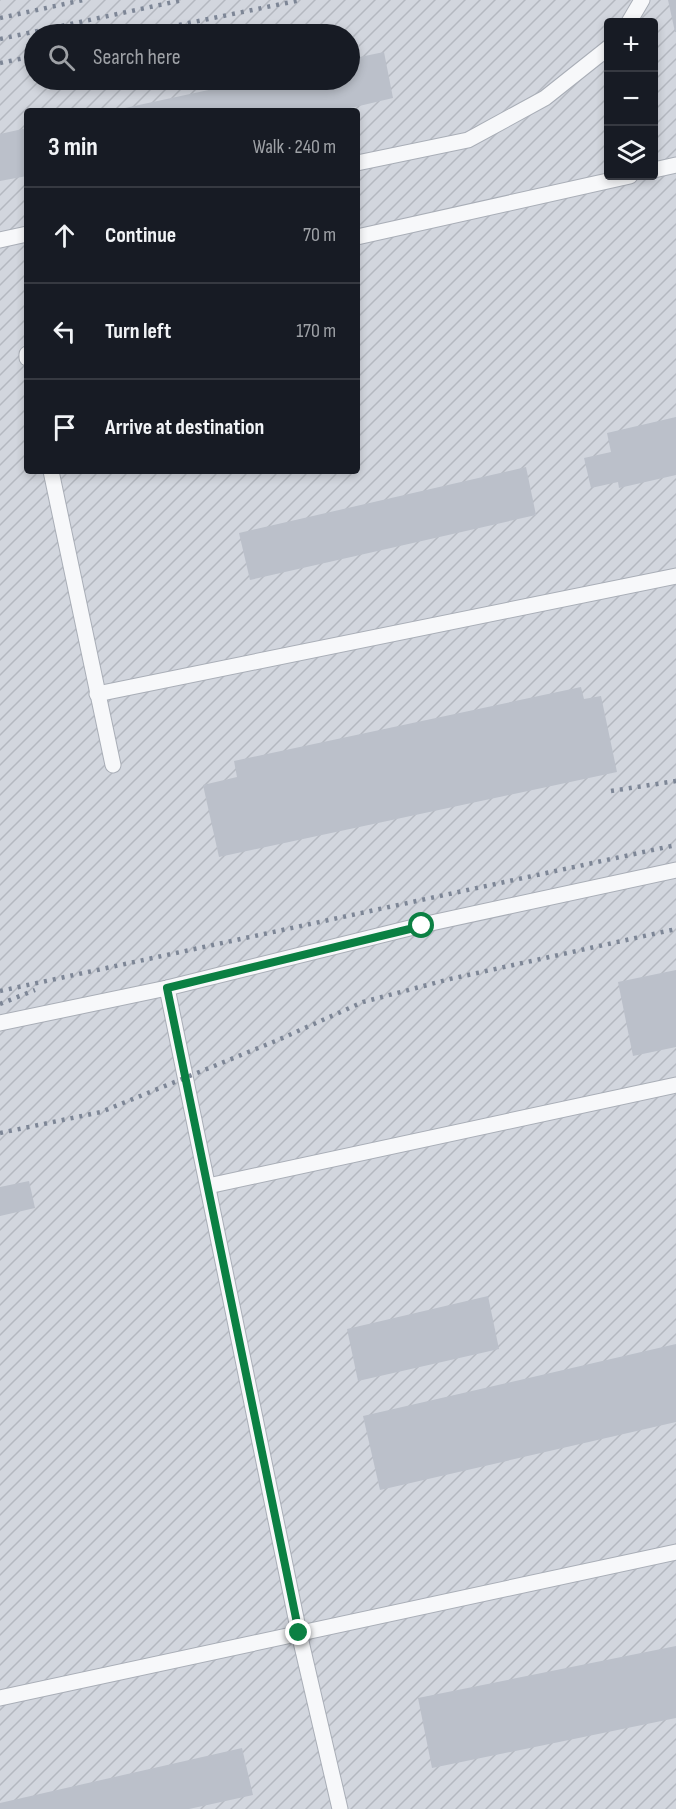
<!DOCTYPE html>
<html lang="en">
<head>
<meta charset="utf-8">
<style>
	body { margin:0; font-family:"Sofia Sans Condensed",sans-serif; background:#20242c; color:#f1f3f6 }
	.controls { position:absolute; right:18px; top:18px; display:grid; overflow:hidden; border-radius:6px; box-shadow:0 3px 9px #0003 }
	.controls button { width:54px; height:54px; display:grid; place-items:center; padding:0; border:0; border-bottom:2px solid #363941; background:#171b24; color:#f1f3f6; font:30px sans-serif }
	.stop { position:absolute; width:18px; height:18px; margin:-14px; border:4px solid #0b8043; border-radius:50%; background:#fff }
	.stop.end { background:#0b8043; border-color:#fff; box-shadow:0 2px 6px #0008 }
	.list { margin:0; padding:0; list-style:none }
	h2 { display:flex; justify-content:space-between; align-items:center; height:78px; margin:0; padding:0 24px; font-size:26px }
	h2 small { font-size:20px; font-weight:400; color:#9ea1a6 }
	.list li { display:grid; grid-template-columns:39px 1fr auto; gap:18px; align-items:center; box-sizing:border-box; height:96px; padding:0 24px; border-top:2px solid #363941 }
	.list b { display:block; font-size:22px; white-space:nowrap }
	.list em { font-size:20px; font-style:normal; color:#9ea1a6 }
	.icon { flex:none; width:33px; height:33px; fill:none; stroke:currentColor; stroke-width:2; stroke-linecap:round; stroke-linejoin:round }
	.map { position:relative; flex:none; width:676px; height:1809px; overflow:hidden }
	.search { position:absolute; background:#171b24; box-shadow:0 3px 9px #0003; left:24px; top:24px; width:336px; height:66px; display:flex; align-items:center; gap:15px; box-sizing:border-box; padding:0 21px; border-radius:33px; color:#9ea1a6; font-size:22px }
	.panel { position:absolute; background:#171b24; box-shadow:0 3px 9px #0003; left:24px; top:108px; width:336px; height:366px; border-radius:6px }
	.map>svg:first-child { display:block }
	.industrial { fill:url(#industrial-furrows); fill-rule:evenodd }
	.building { fill:#bbc0ca }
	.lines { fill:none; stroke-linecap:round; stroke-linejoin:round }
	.lane-casing { stroke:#a9aeb7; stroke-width:17 }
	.lane { stroke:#f7f8fa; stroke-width:15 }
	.rail { stroke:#7d8696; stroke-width:4.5; stroke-dasharray:3 6; stroke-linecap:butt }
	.route { stroke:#0b8043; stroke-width:8 }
</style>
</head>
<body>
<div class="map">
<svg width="676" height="1809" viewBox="0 0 676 1809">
	<defs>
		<pattern id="industrial-furrows" width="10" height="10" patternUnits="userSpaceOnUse" patternTransform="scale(1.5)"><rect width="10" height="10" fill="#d2d6de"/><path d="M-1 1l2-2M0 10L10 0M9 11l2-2" fill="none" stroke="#b4b8c0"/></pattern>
	</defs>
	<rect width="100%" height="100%" fill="#e4e7ec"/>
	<!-- industrial -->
	<path class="industrial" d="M0,0H676V1809H0ZM608,22H654V176H608ZM34,34H350V80H34ZM27,111H357V471H27Z"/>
	<!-- building -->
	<g class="building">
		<path d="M668,0H676V32H675Z"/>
		<path d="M384,52L393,98L338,111H111L255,80H350V59Z"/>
		<path d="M27,128V176L0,181V134Z"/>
		<path d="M676,417V475L619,488L618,482L591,488L584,458L611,452L607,433Z"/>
		<path d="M526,467L536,515L250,580L239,533Z"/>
		<path d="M581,687L584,699L601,696L617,772L219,857L203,785L237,777L234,761Z"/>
		<path d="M676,970V1047L633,1056L618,982Z"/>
		<path d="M29,1181L35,1208L0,1216V1187Z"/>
		<path d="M488,1296L499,1349L358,1381L347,1329Z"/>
		<path d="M676,1344V1422L380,1490L363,1416Z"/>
		<path d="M676,1646V1718L432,1768L418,1698Z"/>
		<path d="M242,1748L253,1795L189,1809H0V1803Z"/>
	</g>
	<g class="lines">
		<defs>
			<g id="lane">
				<path d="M629,22L642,0"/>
				<path d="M357,163L468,140L545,98L608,48"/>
				<path d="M654,170L676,165"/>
				<path d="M357,237L630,176"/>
				<path d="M0,240L27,234"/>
				<path d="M27,354V358"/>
				<path d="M51,471L113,765"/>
				<path d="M97,694L676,576"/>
				<path d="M167,988L299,1633L340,1809"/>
				<path d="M0,1023L167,988L422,925L676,870"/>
				<path d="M208,1186L676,1085"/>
				<path d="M0,1698L676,1552"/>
			</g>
		</defs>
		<!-- lane casing -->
		<use href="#lane" class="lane-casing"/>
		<!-- lane -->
		<use href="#lane" class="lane"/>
		<!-- rail -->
		<g class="rail">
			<path d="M0,18L83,0"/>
			<path d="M135,34L301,0"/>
			<path d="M0,39L183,0"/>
			<path d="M0,63L34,56"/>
			<path d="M611,791L676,781"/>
			<path d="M0,991L676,845"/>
			<path d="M0,1004L35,990"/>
			<path d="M0,1133L101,1112L278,1040L363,1002L450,979L676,929"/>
		</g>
	</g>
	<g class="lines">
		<!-- route -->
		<path class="route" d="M299,1633L167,988L422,926"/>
	</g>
</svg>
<div class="controls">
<button>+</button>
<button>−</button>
<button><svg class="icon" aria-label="layers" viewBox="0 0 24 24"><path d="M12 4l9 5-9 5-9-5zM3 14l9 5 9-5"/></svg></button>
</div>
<div class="stop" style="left:422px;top:926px"></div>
<div class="stop end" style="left:299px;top:1633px"></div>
<div class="search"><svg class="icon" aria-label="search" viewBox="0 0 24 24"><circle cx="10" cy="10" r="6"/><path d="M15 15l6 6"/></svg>Search here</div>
<section class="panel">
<h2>3 min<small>Walk · 240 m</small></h2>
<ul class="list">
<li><svg class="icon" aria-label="ahead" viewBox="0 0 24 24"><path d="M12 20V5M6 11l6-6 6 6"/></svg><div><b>Continue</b></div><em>70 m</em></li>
<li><svg class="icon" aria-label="left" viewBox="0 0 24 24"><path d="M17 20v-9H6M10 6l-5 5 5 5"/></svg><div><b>Turn left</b></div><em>170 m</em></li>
<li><svg class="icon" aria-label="arrive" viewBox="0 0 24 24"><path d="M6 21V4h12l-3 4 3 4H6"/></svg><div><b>Arrive at destination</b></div></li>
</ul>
</section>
</div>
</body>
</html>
